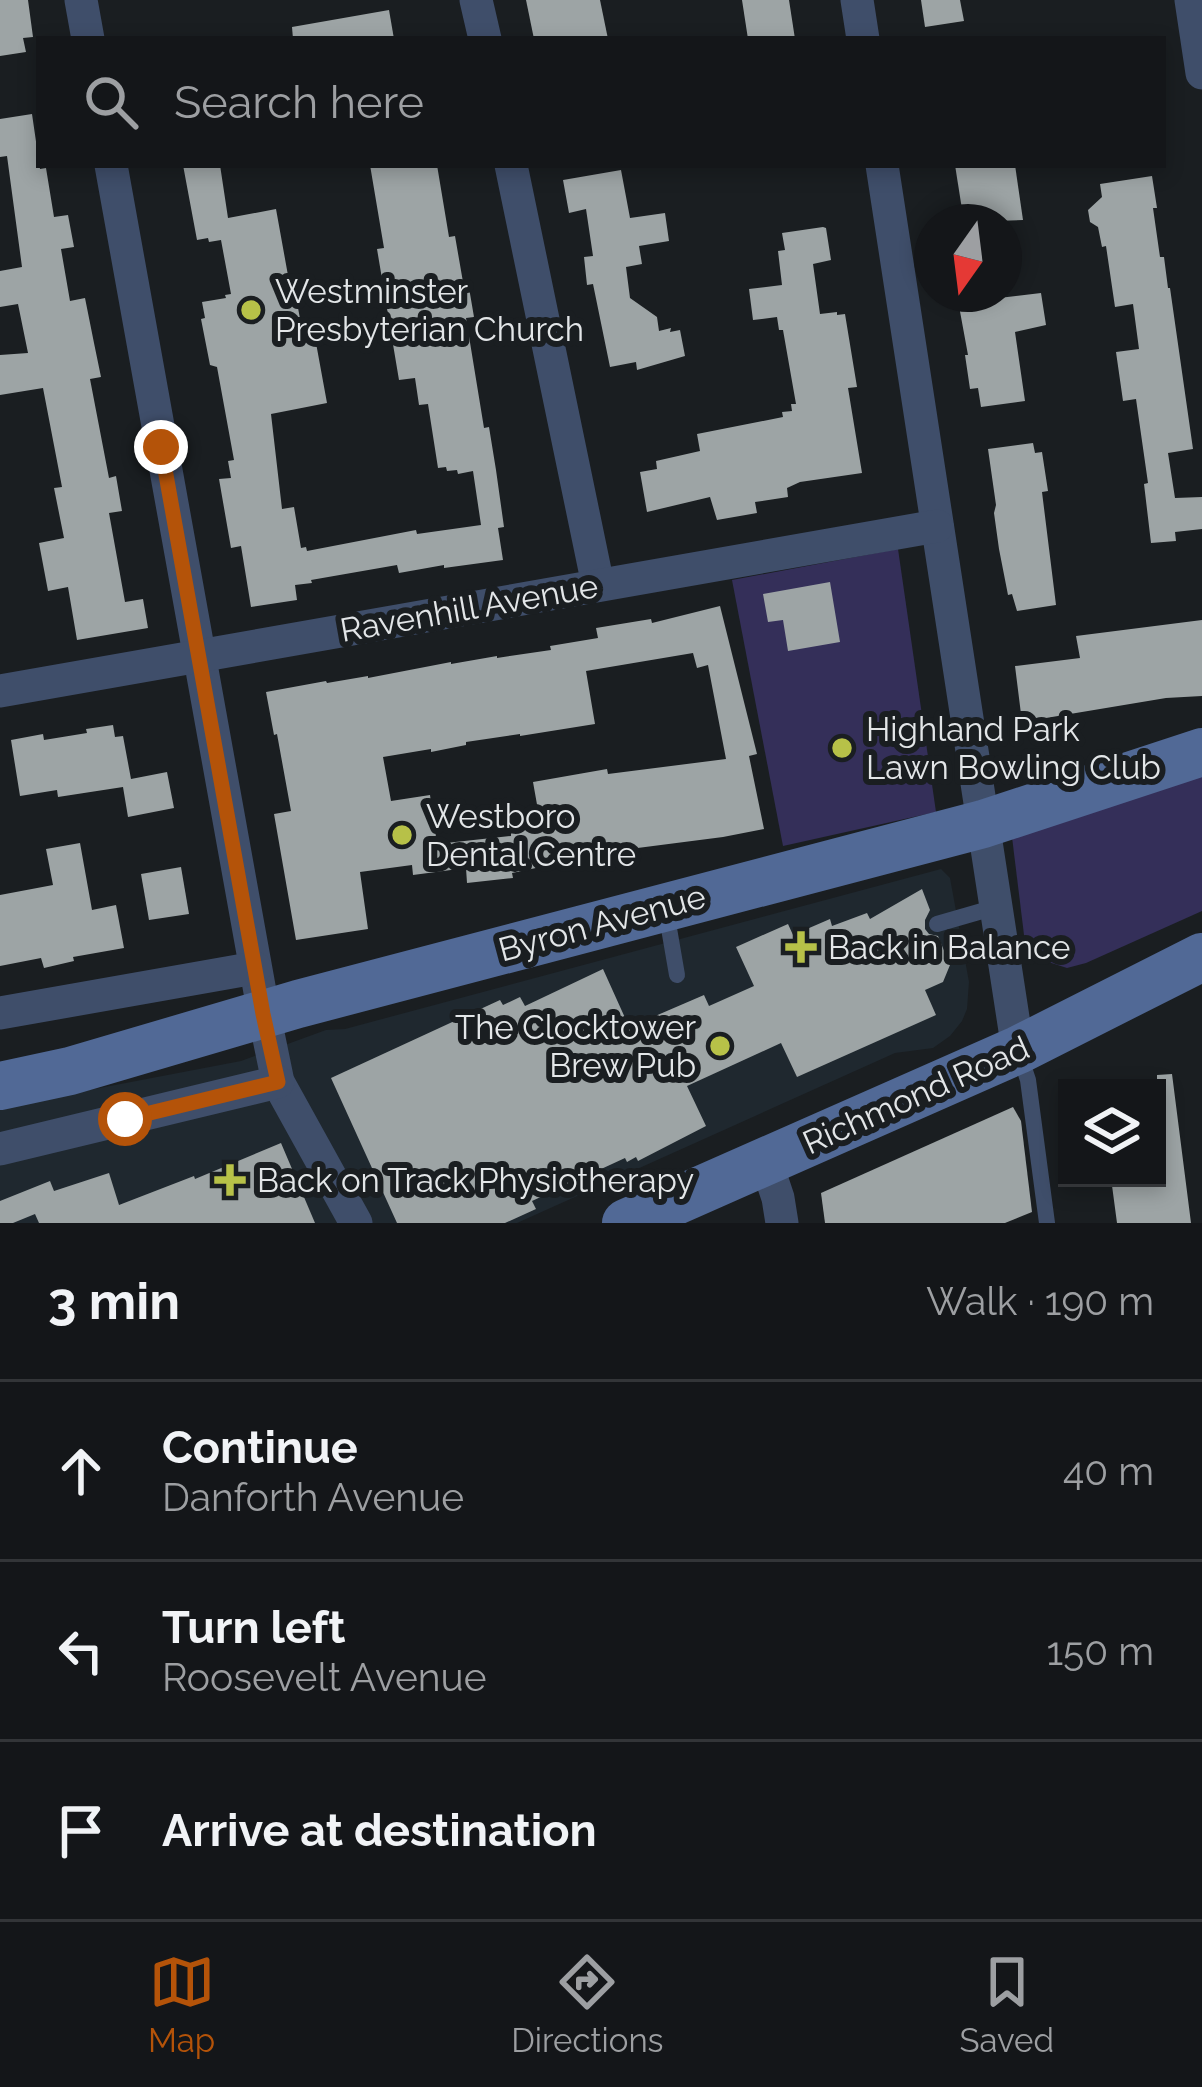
<!DOCTYPE html>
<html lang="en">
<head>
<meta charset="utf-8">
<style>
	body { margin:0; font-family:Raleway,sans-serif; background:#1d1f22; color:#f1f3f6 }
	.controls { position:absolute; right:36px; bottom:36px; display:grid; overflow:hidden; border-radius:0px; box-shadow:0 6px 18px #0003 }
	.controls button { width:108px; height:108px; display:grid; place-items:center; padding:0; border:0; border-bottom:3px solid #333538; background:#141619; color:#f1f3f6; font:60px sans-serif }
	.compass { position:absolute; left:914px; top:204px; width:108px; height:108px; border-radius:50%; background:#141619; box-shadow:0 6px 18px #0003; rotate:194deg }
	.stop { position:absolute; width:36px; height:36px; margin:-27px; border:9px solid #b45309; border-radius:50%; background:#fff }
	.stop.end { background:#b45309; border-color:#fff; box-shadow:0 3px 12px #0008 }
	.list { margin:0; padding:0; list-style:none }
	h2 { display:flex; justify-content:space-between; align-items:center; height:156px; margin:0; padding:0 48px; font-size:51px }
	h2 small { font-size:39px; font-weight:400; color:#9d9fa2 }
	.list li { display:grid; grid-template-columns:78px 1fr auto; gap:36px; align-items:center; box-sizing:border-box; height:180px; padding:0 48px; border-top:3px solid #333538 }
	.list b { display:block; font-size:45px; white-space:nowrap }
	.list p { margin:0; font-size:39px; white-space:nowrap; color:#9d9fa2 }
	.list em { font-size:39px; font-style:normal; color:#9d9fa2 }
	.icon { flex:none; width:66px; height:66px; fill:none; stroke:currentColor; stroke-width:2; stroke-linecap:round; stroke-linejoin:round }
	.map { position:relative; flex:none; width:1202px; height:1223px; overflow:hidden }
	.search { position:absolute; background:#141619; box-shadow:0 6px 18px #0003; left:36px; right:36px; top:36px; height:132px; display:flex; align-items:center; gap:30px; box-sizing:border-box; padding:0 42px; border-radius:0px; color:#9d9fa2; font-size:45px }
	.sheet { height:696px; background:#141619 }
	nav { display:flex; justify-content:space-around; align-items:center; box-sizing:border-box; height:168px; border-top:3px solid #333538; background:#141619; font-size:33px; color:#9d9fa2 }
	nav a { display:grid; justify-items:center; gap:6px }
	nav .on { color:#b45309 }
	.map>svg:first-child { display:block }
	.built { fill:#1f282f }
	.green { fill:#342f59 }
	.building { fill:#9da4a5; fill-rule:evenodd }
	.lines { fill:none; stroke-linecap:round; stroke-linejoin:round }
	.lane { stroke:#3f4e6a; stroke-width:16 }
	.street { stroke:#3f4e6a; stroke-width:33 }
	.secondary { stroke:#516996; stroke-width:48 }
	.route { stroke:#b45309; stroke-width:15 }
	.poi-dot { fill:#b7c148; stroke:#1a1e21; stroke-width:4.5 }
	.labels { text-anchor:middle; dominant-baseline:central; stroke-width:12; stroke-linejoin:round; paint-order:stroke }
	.poi-label { font-size:33px; fill:#e3e6e8; stroke:#1a1e21; text-anchor:start }
	.street-label { font-size:33px; fill:#e3e6e8; stroke:#1a1e21 }
</style>
</head>
<body>
<div class="map">
<svg width="1202" height="1223" viewBox="0 0 1202 1223">
	<rect width="100%" height="100%" fill="#1a1e21"/>
	<!-- built -->
	<path class="built" d="M941,869L950,878L969,982L967,1009L962,1021L950,1036L933,1048L895,1053L517,1223H0V1107L241,1061L326,1030L345,1029Z"/>
	<!-- green -->
	<g class="green">
		<path d="M898,549L936,812L783,846L732,580Z"/>
		<path d="M1202,771V911L1086,963L1067,968L1042,960L1025,943L1012,837Z"/>
	</g>
	<!-- building -->
	<g class="building">
		<path d="M0,0H28L33,37L23,38L26,52L0,56Z"/>
		<path d="M526,0H600L608,39H534Z"/>
		<path d="M742,0H789L795,39H748Z"/>
		<path d="M921,0H960L964,21L925,27Z"/>
		<path d="M389,10L394,39H293L292,27Z"/>
		<path d="M32,114L40,169L46,168L54,217L68,215L74,247L61,249L70,301L85,298L94,343L101,377L90,379L109,478L116,476L122,511L109,513L125,602L143,599L148,628L77,640L68,587L48,591L39,543L64,538L54,488L62,487L43,388L0,395V355L28,353L18,304L0,307V271L22,267L7,156L0,157V119Z"/>
		<path d="M183,165H220L228,218L276,209L289,281H293L301,324L307,323L309,333L314,332L327,403L271,414L282,509L294,507L301,548L306,547L307,551L416,530L417,534L481,525L473,471L458,474L457,470L447,471L446,467L438,468L428,404L419,405L415,378L399,380L377,249L384,248L370,165H437L449,237L455,236L463,282H468L474,317L466,318L484,428L489,427L496,470L504,527L498,528L503,560L444,568V565L399,573L397,565L311,580L312,583L295,585L297,600L251,607L241,546L231,548L219,479L231,478L228,461L234,460L217,367L210,365L201,319L205,318L202,302L226,298L225,295L231,294L221,240L209,242L208,238L197,240Z"/>
		<path d="M955,165H1015L1023,220L964,222Z"/>
		<path d="M621,170L630,218L665,213L669,241L639,246L642,264L626,267L630,298L657,317L659,331L671,328L670,332L680,330L685,356L637,370L636,362L610,367L593,284L587,285L584,257L593,256L586,209L569,213L563,180Z"/>
		<path d="M1152,176L1157,208H1153L1160,257H1164L1168,288H1170L1193,449L1168,453L1175,498L1202,497V529L1175,532L1176,541L1151,543L1144,484L1148,483L1136,399L1123,401L1116,352L1139,349L1133,304L1115,307L1106,246L1102,247L1098,227L1090,222L1088,210L1102,197L1100,184Z"/>
		<path d="M823,227L826,228L831,260L813,264L820,314L837,312V315L845,314L857,387L848,388L862,473L800,482L787,488L788,497L755,502L757,513L717,520L710,497L647,512L640,472L657,469L656,461L700,451L697,434L783,417L782,412L792,411L791,404H796L783,330H779L777,317L753,320L749,289L782,285L778,251L785,250L782,233Z"/>
		<path d="M1041,293L1046,325L1015,332L1025,401L981,407L978,388L970,389L965,355H968L959,306L965,305L963,294H999V298Z"/>
		<path d="M1033,443L1035,453L1042,452L1048,491L1042,492L1056,605L1017,611L1012,594L1008,595L999,549L994,513L996,505L988,449Z"/>
		<path d="M830,582L840,642L788,651L783,620L768,622L763,594Z"/>
		<path d="M720,606L757,754L749,756L764,829L723,837L622,850L512,873L513,878L467,883L466,868L413,875L412,865L360,872L368,929L296,940L274,814L291,811L277,734L274,735L266,692L326,681L327,683L368,676V678L451,662V664L497,656V658L551,650L550,646L598,638L596,628L651,619L652,623ZM693,653L697,668L708,665L726,759L608,774L607,769L533,782L541,827L511,830V836L437,844L430,795L391,801L383,757L431,749V752L466,745V742L520,734V736L595,724L586,671Z"/>
		<path d="M1202,620V696L1166,698L1022,722L1015,666L1080,658L1076,636Z"/>
		<path d="M113,725L115,737L123,736L131,779L167,772L174,808L128,817L123,787L58,797L57,790L20,796L11,740L43,734L44,740L87,733L86,729Z"/>
		<path d="M80,843L92,910L116,905L124,948L73,957L74,961L44,968L41,958L0,966V895L53,885L46,849Z"/>
		<path d="M181,867L189,914L149,920L141,874Z"/>
		<path d="M922,889L930,910L925,920V929L929,934L938,936L950,965L943,982L925,990L936,1015L797,1077L781,1043L687,1086L706,1126L638,1161L636,1157L627,1162L625,1158L532,1201L536,1209L505,1223H397L331,1078L500,1000L503,1005L520,997L525,1006L603,969L626,1020L629,1019L632,1026L704,995L709,1006L754,986L736,947L788,924L793,935L830,919L832,926L867,913L870,919Z"/>
		<path d="M1172,1074L1191,1223H1117L1111,1178H1157V1075Z"/>
		<path d="M1013,1107L1021,1121L1032,1212L1005,1223H825L821,1193Z"/>
		<path d="M281,1143L315,1223H39L35,1214L13,1223H0V1201L50,1181L54,1191L109,1173L119,1205L194,1176L195,1179Z"/>
	</g>
	<g class="lines">
		<!-- lane -->
		<g class="lane">
			<path d="M666,911L677,975"/>
			<path d="M937,924L996,907"/>
			<path d="M1019,1053L1028,1080L1047,1223"/>
		</g>
		<!-- street -->
		<g class="street">
			<path d="M81,0L88,39"/>
			<path d="M476,0L485,39"/>
			<path d="M857,0L863,39"/>
			<path d="M1191,0L1202,73"/>
			<path d="M111,165L264,1014L278,1082L356,1223"/>
			<path d="M511,165L598,585"/>
			<path d="M882,165L1018,1050"/>
			<path d="M0,691L937,526"/>
			<path d="M0,1013L255,968"/>
			<path d="M0,1149L278,1082"/>
			<path d="M766,1162L778,1198L782,1223"/>
		</g>
		<!-- secondary -->
		<g class="secondary">
			<path d="M0,1086L70,1071L298,1004L983,824L1202,752"/>
			<path d="M626,1223L1018,1050L1202,957"/>
		</g>
	</g>
	<g class="lines">
		<!-- route -->
		<path class="route" d="M125,1119L278,1082L263,1014L161,447"/>
	</g>
	<!-- markers -->
	<g class="poi-dot">
		<circle cx="251" cy="310" r="12"/>
		<circle cx="842" cy="748" r="12"/>
		<circle cx="402" cy="835" r="12"/>
		<path d="M795 929h12v12h12v12h-12v12h-12v-12h-12v-12h12z"/>
		<circle cx="720" cy="1046" r="12"/>
		<path d="M224 1162h12v12h12v12h-12v12h-12v-12h-12v-12h12z"/>
	</g>
	<g class="labels">
		<!-- poi labels -->
		<g class="poi-label">
			<text x="275" y="291">Westminster<tspan x="275" dy="38">Presbyterian Church</tspan></text>
			<text x="866" y="729">Highland Park<tspan x="866" dy="38">Lawn Bowling Club</tspan></text>
			<text x="426" y="816">Westboro<tspan x="426" dy="38">Dental Centre</tspan></text>
			<text x="828" y="947">Back in Balance</text>
			<text x="696" y="1027" text-anchor="end">The Clocktower<tspan x="696" dy="38">Brew Pub</tspan></text>
			<text x="257" y="1180">Back on Track Physiotherapy</text>
		</g>
		<!-- street labels -->
		<g class="street-label">
			<text transform="translate(469 608) rotate(-10)">Ravenhill Avenue</text>
			<text transform="translate(602 923) rotate(-15)">Byron Avenue</text>
			<text transform="translate(916 1095) rotate(-24)">Richmond Road</text>
		</g>
	</g>
</svg>
<div class="controls">
<button><svg class="icon" aria-label="layers" viewBox="0 0 24 24"><path d="M12 4l9 5-9 5-9-5zM3 14l9 5 9-5"/></svg></button>
</div>
<svg class="compass" viewBox="-18 -18 36 36"><path d="M0-13l5 13h-10z" fill="#e53935"/><path d="M0 13l5-13h-10z" fill="#9d9fa2"/></svg>
<div class="stop" style="left:125px;top:1119px"></div>
<div class="stop end" style="left:161px;top:447px"></div>
<div class="search"><svg class="icon" aria-label="search" viewBox="0 0 24 24"><circle cx="10" cy="10" r="6"/><path d="M15 15l6 6"/></svg>Search here</div>
</div>
<section class="sheet">
<h2>3 min<small>Walk · 190 m</small></h2>
<ul class="list">
<li><svg class="icon" aria-label="ahead" viewBox="0 0 24 24"><path d="M12 20V5M6 11l6-6 6 6"/></svg><div><b>Continue</b><p>Danforth Avenue</p></div><em>40 m</em></li>
<li><svg class="icon" aria-label="left" viewBox="0 0 24 24"><path d="M17 20v-9H6M10 6l-5 5 5 5"/></svg><div><b>Turn left</b><p>Roosevelt Avenue</p></div><em>150 m</em></li>
<li><svg class="icon" aria-label="arrive" viewBox="0 0 24 24"><path d="M6 21V4h12l-3 4 3 4H6"/></svg><div><b>Arrive at destination</b></div></li>
</ul>
</section>
<nav>
<a class="on"><svg class="icon" aria-label="map" viewBox="0 0 24 24"><path d="M3 6l6-2 6 2 6-2v14l-6 2-6-2-6 2zM9 4v14M15 6v14"/></svg>Map</a>
<a><svg class="icon" aria-label="directions" viewBox="0 0 24 24"><path d="M12 3l9 9-9 9-9-9zM9 14v-3h6M13 9l2 2-2 2"/></svg>Directions</a>
<a><svg class="icon" aria-label="saved" viewBox="0 0 24 24"><path d="M7 4h10v16l-5-4-5 4z"/></svg>Saved</a>
</nav>
</body>
</html>
